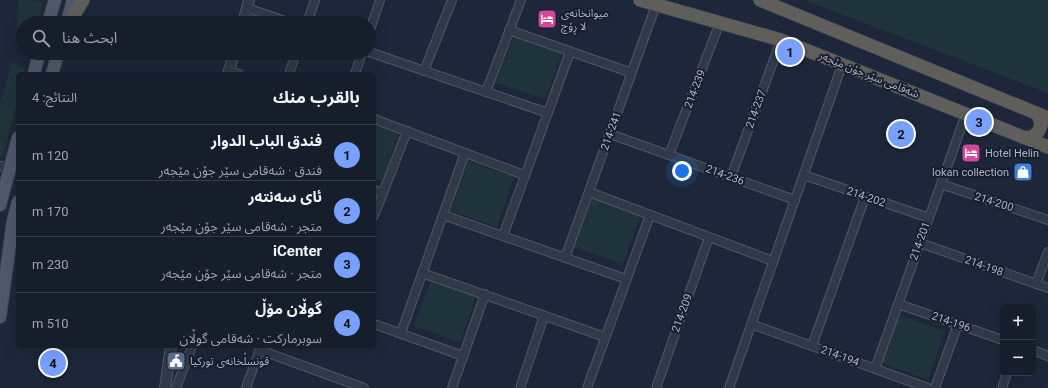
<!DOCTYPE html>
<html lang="ar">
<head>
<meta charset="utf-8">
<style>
	body { margin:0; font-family:Roboto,"Noto Sans Arabic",sans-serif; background:#232a37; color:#f1f3f6; direction:rtl }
	.controls { position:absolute; right:12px; bottom:12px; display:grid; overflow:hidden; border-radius:6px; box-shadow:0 4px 16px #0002 }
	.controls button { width:36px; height:36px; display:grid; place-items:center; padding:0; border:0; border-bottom:1px solid #353b47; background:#161d2b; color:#f1f3f6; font:20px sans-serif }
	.you { position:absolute; left:682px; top:171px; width:14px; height:14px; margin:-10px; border:3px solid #fff; border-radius:50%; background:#1a73e8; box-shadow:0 0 0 6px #1a73e833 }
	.badge { display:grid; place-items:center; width:26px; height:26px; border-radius:50%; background:#77a0ff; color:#111; font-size:13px; font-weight:700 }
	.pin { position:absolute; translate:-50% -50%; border:2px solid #fff; box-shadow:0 1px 4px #0006 }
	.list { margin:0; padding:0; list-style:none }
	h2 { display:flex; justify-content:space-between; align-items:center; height:52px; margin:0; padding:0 16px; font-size:17px }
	h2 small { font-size:13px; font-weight:400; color:#9ea2a9 }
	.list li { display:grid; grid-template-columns:26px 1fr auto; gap:12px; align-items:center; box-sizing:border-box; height:56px; padding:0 16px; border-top:1px solid #353b47 }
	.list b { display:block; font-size:15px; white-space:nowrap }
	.list p { margin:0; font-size:13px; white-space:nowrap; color:#9ea2a9 }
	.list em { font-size:13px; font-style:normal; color:#9ea2a9 }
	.icon { flex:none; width:22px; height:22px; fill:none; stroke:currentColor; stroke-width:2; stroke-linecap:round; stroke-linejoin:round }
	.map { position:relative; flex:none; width:1048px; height:388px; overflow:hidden; direction:ltr }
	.search { position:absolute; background:#161d2b; box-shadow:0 4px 16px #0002; left:16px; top:16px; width:360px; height:44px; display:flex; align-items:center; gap:10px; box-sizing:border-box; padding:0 14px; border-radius:22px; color:#9ea2a9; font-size:15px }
	.panel { position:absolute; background:#161d2b; box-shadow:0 4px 16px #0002; left:16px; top:72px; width:360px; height:276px; border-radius:6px; direction:rtl }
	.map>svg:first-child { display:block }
	.green { fill:#1f343a }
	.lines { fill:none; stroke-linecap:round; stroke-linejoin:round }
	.minor-casing { stroke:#4f5667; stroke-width:10 }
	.tertiary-casing { stroke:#4f5667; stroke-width:12 }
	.primary-casing { stroke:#3b4252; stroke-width:14 }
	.trunk-casing { stroke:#3c4353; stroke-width:14 }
	.minor { stroke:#313949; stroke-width:8 }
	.tertiary { stroke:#313949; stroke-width:10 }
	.primary { stroke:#4f5869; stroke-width:12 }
	.trunk { stroke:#605e5b; stroke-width:13 }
	.labels { text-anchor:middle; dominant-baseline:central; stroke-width:4; stroke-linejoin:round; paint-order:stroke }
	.poi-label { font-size:11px; fill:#abb3c6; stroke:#171e2d; text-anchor:start }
	.street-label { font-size:11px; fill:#abb3c6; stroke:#171e2d }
</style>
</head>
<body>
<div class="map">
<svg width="1048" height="388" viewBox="0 0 1048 388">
	<rect width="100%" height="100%" fill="#1d2739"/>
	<!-- green -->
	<g class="green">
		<path d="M18,0L44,1L38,23H23V48L16,47Z"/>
		<path d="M804,0H1048V93Z"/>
		<path d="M514,35L562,53L545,99L496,83Z"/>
		<path d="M12,61L25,69L24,74H18V97L3,157L0,156V105Z"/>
		<path d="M374,123L399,131L383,181L374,178Z"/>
		<path d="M468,161L514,177L497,227L451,211Z"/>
		<path d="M592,198L641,214L623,264L574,247Z"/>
		<path d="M431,280L476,296L460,342L414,326Z"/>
		<path d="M899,315L945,331L928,380L882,363Z"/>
	</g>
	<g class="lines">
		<defs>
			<g id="minor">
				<path d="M247,8L291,23"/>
				<path d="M307,23L315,0"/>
				<path d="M509,30L632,73"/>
				<path d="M369,33L380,0"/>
				<path d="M369,52L548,113"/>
				<path d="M229,71L239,74"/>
				<path d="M424,71L452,0"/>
				<path d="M289,74L296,53"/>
				<path d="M355,74L362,53"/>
				<path d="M486,92L521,0"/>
				<path d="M374,119L524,175"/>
				<path d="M610,134L795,200"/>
				<path d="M669,155L720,22"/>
				<path d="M0,166L11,168"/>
				<path d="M804,175L929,218"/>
				<path d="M731,177L781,40"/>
				<path d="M941,184L1048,220"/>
				<path d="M374,190L382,193"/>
				<path d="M589,192L773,261"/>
				<path d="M443,215L626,279"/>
				<path d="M374,216L407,131"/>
				<path d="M503,236L570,52"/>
				<path d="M920,243L1048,288"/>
				<path d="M565,258L656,5"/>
				<path d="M422,273L605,337"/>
				<path d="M1036,284L1048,252"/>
				<path d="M898,304L1003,340"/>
				<path d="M374,324L463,356"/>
				<path d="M751,324L928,388"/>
				<path d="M401,333L465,153"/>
				<path d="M812,346L865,197"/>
				<path d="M260,350L364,388"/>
				<path d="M1033,350L1048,356"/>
				<path d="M875,369L966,114"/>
				<path d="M176,388L192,346"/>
				<path d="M246,388L261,346"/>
				<path d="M452,388L485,294"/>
				<path d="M520,388L544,316"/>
				<path d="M587,388L650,215"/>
				<path d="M656,388L709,237"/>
				<path d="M729,388L842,65"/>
				<path d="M935,388L958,324"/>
				<path d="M1002,388L1007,373"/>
			</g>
			<g id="tertiary">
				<path d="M243,23L249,0"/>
				<path d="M228,74L234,53"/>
				<path d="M165,388L171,346"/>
			</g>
			<g id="primary">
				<path d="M67,22L73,0"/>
				<path d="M48,23L55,0"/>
				<path d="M34,74L39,53"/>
				<path d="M52,74L58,53"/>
				<path d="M0,205L18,138"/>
				<path d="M0,317L13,221L18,202"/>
			</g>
			<g id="trunk">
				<path d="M640,0L781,40L1048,147"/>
				<path d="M760,0L1048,118"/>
				<path d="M69,23L83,0"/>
				<path d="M1023,137C1032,139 1039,134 1041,125L1038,114"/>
			</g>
		</defs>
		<!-- minor casing -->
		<use href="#minor" class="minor-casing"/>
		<!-- tertiary casing -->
		<use href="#tertiary" class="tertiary-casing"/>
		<!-- primary casing -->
		<use href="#primary" class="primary-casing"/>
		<!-- trunk casing -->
		<use href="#trunk" class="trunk-casing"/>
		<!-- minor -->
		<use href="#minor" class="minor"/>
		<!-- tertiary -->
		<use href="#tertiary" class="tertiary"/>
		<!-- primary -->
		<use href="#primary" class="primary"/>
		<!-- trunk -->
		<use href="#trunk" class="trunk"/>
	</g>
	<!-- icons -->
	<defs>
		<symbol id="hotel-square" viewBox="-11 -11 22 22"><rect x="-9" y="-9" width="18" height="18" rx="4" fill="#d1479c" stroke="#171e2d"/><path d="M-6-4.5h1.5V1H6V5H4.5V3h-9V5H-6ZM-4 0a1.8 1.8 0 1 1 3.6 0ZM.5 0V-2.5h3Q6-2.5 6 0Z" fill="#fff"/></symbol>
		<symbol id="shop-square" viewBox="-11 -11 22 22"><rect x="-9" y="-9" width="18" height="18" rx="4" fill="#3f7fe0" stroke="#171e2d"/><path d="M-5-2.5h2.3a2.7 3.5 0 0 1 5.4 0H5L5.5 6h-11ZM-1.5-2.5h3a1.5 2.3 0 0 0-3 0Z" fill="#fff"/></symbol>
		<symbol id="civic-square" viewBox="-11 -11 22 22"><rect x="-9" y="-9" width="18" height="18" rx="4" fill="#5c6f8a" stroke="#171e2d"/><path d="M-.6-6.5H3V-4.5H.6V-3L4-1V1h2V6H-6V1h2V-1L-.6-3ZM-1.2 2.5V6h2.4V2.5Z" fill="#fff"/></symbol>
	</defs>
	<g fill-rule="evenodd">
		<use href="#hotel-square" x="536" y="8" width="22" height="22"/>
		<use href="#hotel-square" x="960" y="142" width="22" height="22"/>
		<use href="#shop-square" x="1012" y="161" width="22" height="22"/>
		<use href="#civic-square" x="165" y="350" width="22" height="22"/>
	</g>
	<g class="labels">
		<!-- poi labels -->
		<g class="poi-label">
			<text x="561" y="13">میوانخانەی<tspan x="561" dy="13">لا ڕۆچ</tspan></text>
			<text x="985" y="153">Hotel Helin</text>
			<text x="1009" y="172" text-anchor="end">lokan collection</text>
			<text x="190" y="361">قونسڵخانەی تورکیا</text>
		</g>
		<!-- street labels -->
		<g class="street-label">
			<text transform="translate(869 75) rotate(22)">شەقامی سێر جۆن مێجەر</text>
			<text transform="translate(695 89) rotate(-69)">214-239</text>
			<text transform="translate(756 109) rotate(-70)">214-237</text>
			<text transform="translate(611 131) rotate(-70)">214-241</text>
			<text transform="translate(725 175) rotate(20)">214-236</text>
			<text transform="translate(866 197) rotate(19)">214-202</text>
			<text transform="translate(994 202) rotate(18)">214-200</text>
			<text transform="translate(920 241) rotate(-70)">214-201</text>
			<text transform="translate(984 266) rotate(20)">214-198</text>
			<text transform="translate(682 313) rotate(-70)">214-209</text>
			<text transform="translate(951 322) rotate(19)">214-196</text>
			<text transform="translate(840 356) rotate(20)">214-194</text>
		</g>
	</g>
</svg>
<div class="controls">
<button>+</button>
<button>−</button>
</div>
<div class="you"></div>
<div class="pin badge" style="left:790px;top:52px">1</div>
<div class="pin badge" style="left:901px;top:134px">2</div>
<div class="pin badge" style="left:979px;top:122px">3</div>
<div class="pin badge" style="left:53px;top:363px">4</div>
<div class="search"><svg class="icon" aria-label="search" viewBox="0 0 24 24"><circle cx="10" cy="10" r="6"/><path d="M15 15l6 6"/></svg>ابحث هنا</div>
<section class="panel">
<h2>بالقرب منك<small>النتائج: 4</small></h2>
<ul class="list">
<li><span class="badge">1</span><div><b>فندق الباب الدوار</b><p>فندق · شەقامی سێر جۆن مێجەر</p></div><em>120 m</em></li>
<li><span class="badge">2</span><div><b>ئای سەنتەر</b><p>متجر · شەقامی سێر جۆن مێجەر</p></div><em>170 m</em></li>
<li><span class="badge">3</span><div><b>iCenter</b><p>متجر · شەقامی سێر جۆن مێجەر</p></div><em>230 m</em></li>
<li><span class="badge">4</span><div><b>گوڵان مۆڵ</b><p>سوبرماركت · شەقامی گوڵان</p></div><em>510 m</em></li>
</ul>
</section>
</div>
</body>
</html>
